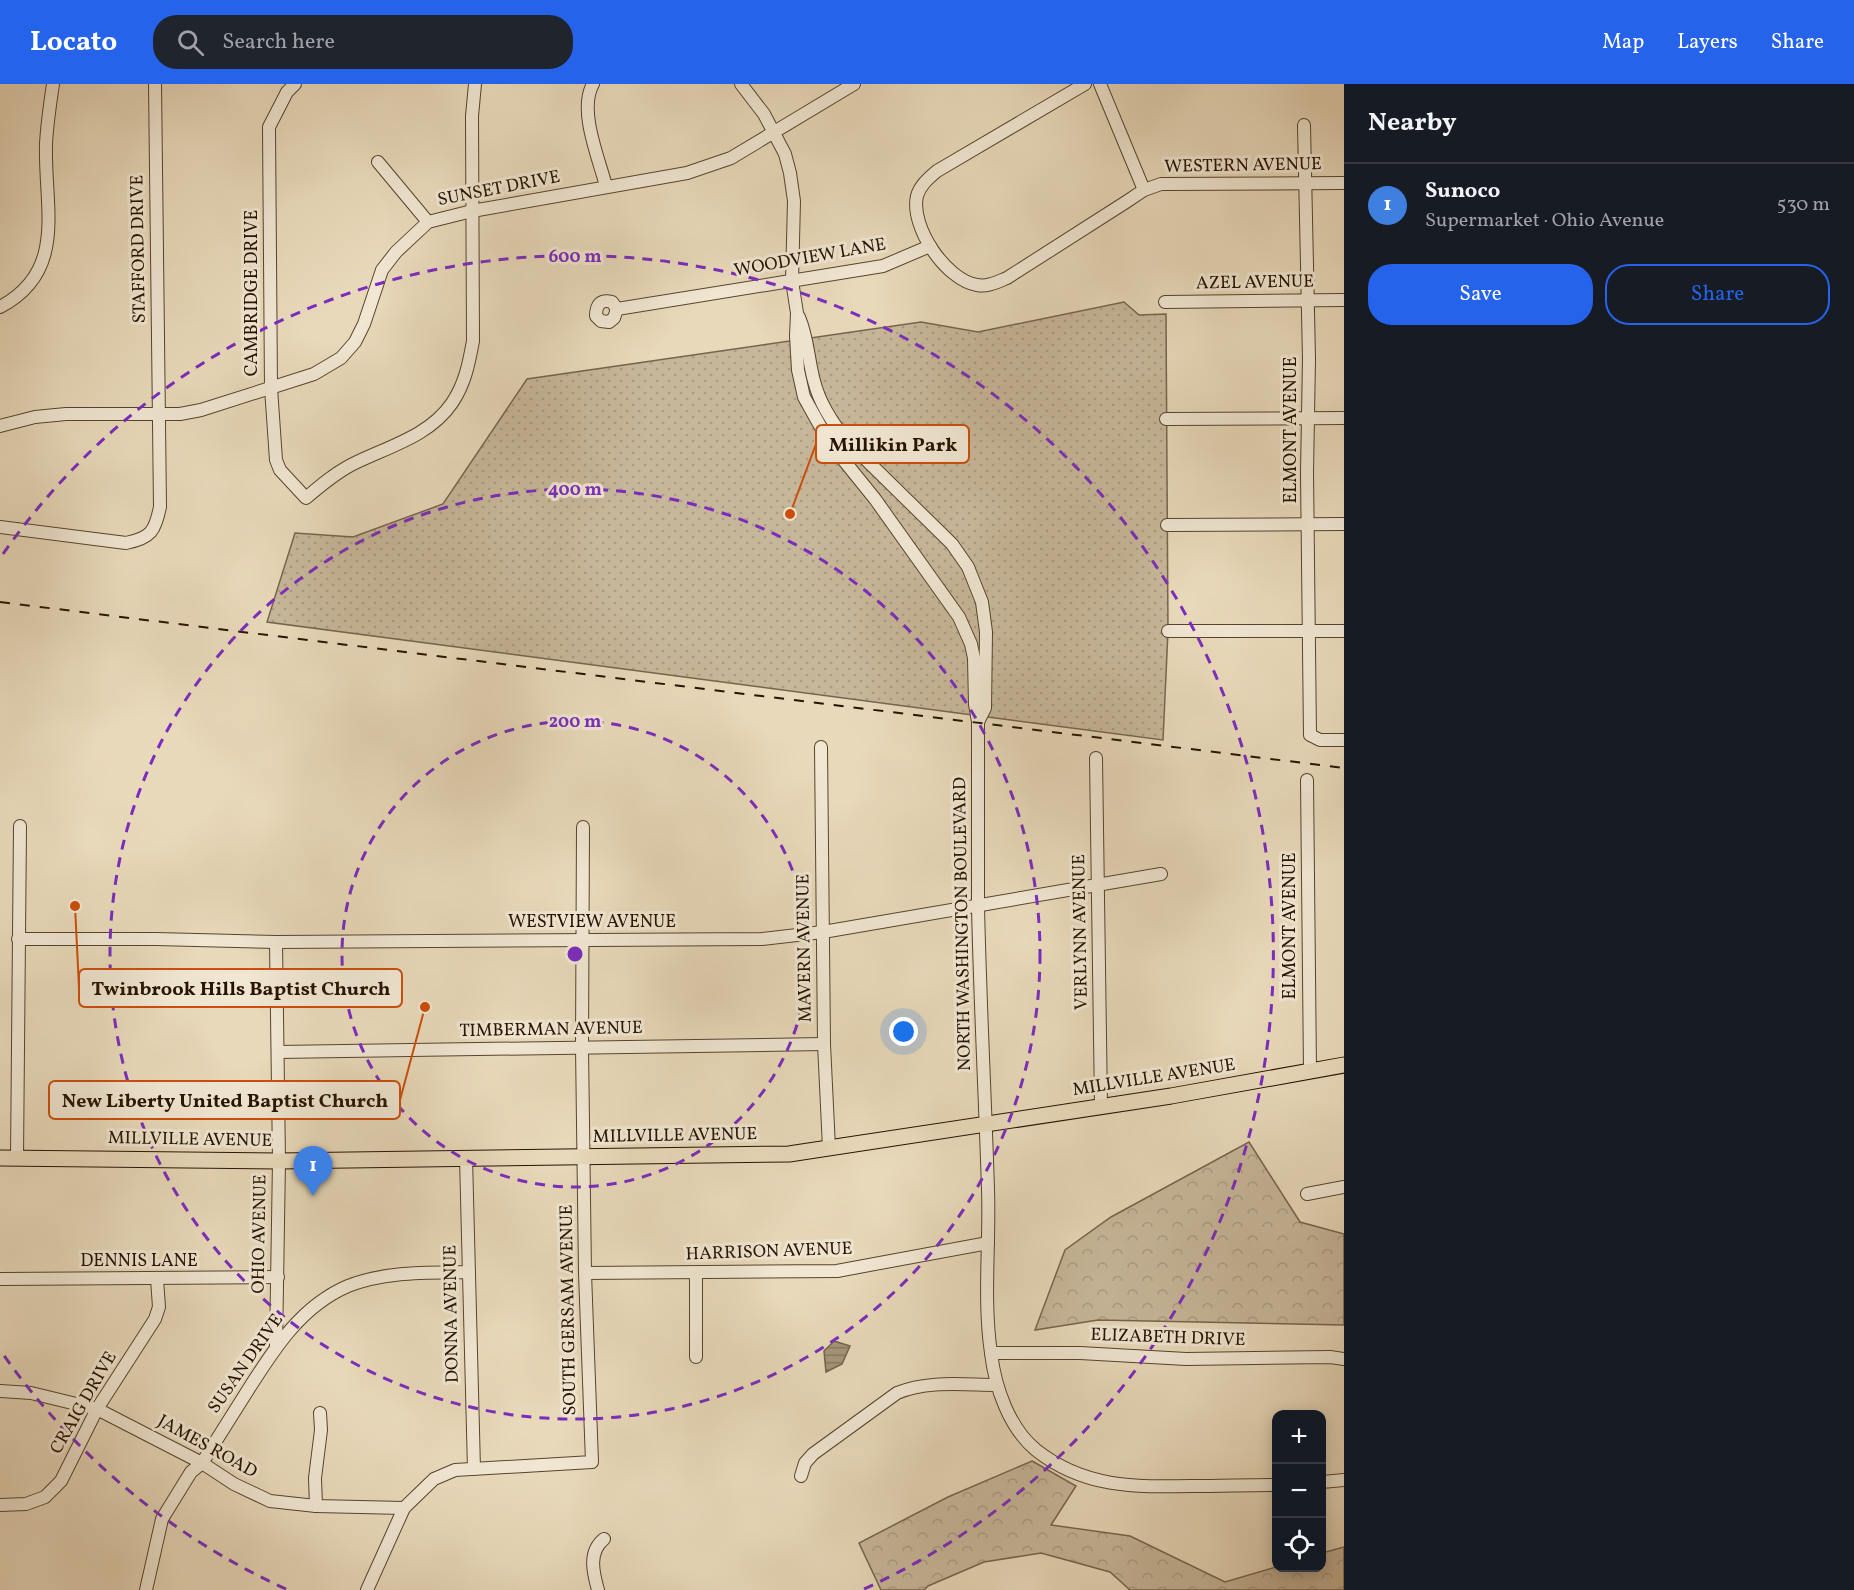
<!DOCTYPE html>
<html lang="en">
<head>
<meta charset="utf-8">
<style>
	body { margin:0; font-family:Vollkorn,serif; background:#20242c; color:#f1f3f6 }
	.controls { position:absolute; right:18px; bottom:18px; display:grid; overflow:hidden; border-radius:12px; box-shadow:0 3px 15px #0003 }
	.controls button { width:54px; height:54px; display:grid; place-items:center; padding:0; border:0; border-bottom:2px solid #363941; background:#171b24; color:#f1f3f6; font:30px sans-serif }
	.you { position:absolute; left:904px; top:948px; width:21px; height:21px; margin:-15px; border:4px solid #fff; border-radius:50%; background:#1a73e8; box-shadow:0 0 0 9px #1a73e833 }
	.badge { display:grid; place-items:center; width:39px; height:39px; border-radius:50%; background:#2563eb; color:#fff; font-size:20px; font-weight:700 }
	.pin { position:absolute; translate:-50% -50px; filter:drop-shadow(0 2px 3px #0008) }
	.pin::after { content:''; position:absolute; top:32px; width:21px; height:18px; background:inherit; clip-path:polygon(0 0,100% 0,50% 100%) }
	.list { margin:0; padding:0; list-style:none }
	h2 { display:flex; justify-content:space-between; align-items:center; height:78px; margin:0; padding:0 24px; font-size:26px }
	h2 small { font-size:20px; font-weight:400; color:#9ea1a6 }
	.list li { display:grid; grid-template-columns:39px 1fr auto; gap:18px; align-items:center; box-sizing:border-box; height:84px; padding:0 24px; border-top:2px solid #363941 }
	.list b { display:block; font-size:22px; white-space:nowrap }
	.list p { margin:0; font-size:20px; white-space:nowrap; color:#9ea1a6 }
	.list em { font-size:20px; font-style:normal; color:#9ea1a6 }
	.actions { display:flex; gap:12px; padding:18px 24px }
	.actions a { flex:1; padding:14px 0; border:2px solid #2563eb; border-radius:24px; text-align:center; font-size:21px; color:#2563eb }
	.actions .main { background:#2563eb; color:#fff }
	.icon { flex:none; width:33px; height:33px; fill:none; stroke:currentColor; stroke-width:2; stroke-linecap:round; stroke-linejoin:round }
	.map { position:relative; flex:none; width:1344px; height:1506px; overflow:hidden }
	header { display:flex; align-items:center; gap:36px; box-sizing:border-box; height:84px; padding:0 30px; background:#2563eb; color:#fff }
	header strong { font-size:28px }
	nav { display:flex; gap:33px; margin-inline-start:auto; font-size:21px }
	.search { width:420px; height:54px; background:#20242c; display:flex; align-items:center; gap:15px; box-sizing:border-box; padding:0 21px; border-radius:24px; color:#9ea1a6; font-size:22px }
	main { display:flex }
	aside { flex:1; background:#171b24 }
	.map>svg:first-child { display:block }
	.green { fill:url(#green-dots); stroke:#76654d; stroke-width:1.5 }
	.forest { fill:url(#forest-crowns); stroke:#76654d; stroke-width:1.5 }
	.water { fill:url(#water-rules); stroke:#73624a; stroke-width:1.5 }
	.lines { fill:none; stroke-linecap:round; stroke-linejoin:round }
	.minor-casing { stroke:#56442e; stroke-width:14 }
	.major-casing { stroke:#261300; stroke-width:17 }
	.minor { stroke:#f0e6d2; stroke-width:12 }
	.major { stroke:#e8d9ba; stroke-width:15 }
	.rail { stroke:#261300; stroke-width:2; stroke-dasharray:10 10; stroke-linecap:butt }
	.ring { fill:none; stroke:#7b2cbf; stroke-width:3; stroke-dasharray:10 8 }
	.labels { text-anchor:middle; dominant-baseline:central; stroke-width:6; stroke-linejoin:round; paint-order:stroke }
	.street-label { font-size:18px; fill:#261300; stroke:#f0e6d2 }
	.centre { fill:#7b2cbf; stroke:#f0e6d2; stroke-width:3 }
	.ring-label { font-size:18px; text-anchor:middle; font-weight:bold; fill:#7b2cbf; stroke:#f0e6d2; stroke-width:6; stroke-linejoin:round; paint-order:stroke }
	.leader { fill:none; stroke:#cb4e0a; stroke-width:2 }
	.callout-dot { fill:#cb4e0a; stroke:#f0e6d2; stroke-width:2 }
	.callout { fill:#f0e6d2; stroke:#cb4e0a; stroke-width:2 }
	.callout-label { font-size:20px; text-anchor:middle; font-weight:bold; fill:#261300 }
</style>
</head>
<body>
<header>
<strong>Locato</strong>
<div class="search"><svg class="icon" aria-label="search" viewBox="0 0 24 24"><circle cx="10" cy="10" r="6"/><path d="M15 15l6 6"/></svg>Search here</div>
<nav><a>Map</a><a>Layers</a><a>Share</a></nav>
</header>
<main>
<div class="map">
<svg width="1344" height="1506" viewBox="0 0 1344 1506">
	<defs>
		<pattern id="green-dots" width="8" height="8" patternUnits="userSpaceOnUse" patternTransform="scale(1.5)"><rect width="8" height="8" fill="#c7b79a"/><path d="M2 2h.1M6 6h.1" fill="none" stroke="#ab9c83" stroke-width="1.8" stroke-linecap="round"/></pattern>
		<pattern id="forest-crowns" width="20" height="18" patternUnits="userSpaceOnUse" patternTransform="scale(1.5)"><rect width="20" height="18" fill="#c7b79a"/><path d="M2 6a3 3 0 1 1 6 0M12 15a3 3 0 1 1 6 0" fill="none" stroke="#ab9c83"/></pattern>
		<pattern id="water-rules" width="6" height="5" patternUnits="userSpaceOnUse" patternTransform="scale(1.5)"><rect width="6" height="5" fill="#a6967b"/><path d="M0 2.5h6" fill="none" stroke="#877962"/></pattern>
	</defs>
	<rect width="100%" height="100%" fill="#e8d9ba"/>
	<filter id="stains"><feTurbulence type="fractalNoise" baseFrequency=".00333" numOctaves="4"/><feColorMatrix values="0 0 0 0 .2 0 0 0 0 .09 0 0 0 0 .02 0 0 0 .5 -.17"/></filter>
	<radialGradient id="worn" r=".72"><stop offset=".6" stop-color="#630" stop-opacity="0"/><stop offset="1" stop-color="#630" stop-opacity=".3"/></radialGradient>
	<!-- green -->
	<path class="green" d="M1124,218L1139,231L1166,230L1168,547L1163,656L267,538L295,449L353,453L443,420L527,295L921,238L978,248Z"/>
	<!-- forest -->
	<g class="forest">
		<path d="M1249,1058L1300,1138L1344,1150V1241L1098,1236L1035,1246L1065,1166L1111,1133Z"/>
		<path d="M1032,1377L1076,1402L1051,1441L1130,1452L1225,1498L1276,1483L1322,1484V1469L1344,1463V1506H1130L1110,1488L1041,1469L984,1478L928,1502L924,1506H881L859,1459L948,1413Z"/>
	</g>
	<!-- water -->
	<path class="water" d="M834,1257L850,1262L842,1280L826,1288L824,1267Z"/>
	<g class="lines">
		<defs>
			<g id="minor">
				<path d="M295,0L287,8L269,43L271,304L276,376L280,386L306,414C320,402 334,390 351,381C386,363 429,353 452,319C465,300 469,279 473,257L472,32L475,0"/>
				<path d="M593,0C578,26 599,75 606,102"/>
				<path d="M741,0L764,30L785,70L790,89L794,117L792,197L797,229L796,252L798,286L804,313L829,358L875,415L959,533L971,560L974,574L975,620L978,638C978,699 978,761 978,822C980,916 985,1011 988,1105C990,1159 983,1215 991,1269C995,1303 1009,1344 1036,1366C1084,1404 1134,1403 1192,1402C1220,1402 1248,1401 1276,1401"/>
				<path d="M1085,0L937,87C929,94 920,101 917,112C910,143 946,196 977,201C988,203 997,198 1007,194L1126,118L1144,106L1161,100L1344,99"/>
				<path d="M1100,0L1144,106"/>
				<path d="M1304,41L1309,275L1307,389L1310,651L1320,656H1344"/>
				<path d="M378,78L428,138"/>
				<path d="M1165,218L1344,216"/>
				<path d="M0,223C68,187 44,123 46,60C47,40 50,20 53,0"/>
				<path d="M617,225L614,234L609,238L601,237L596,232C596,220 601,215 612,218L617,225L883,182L930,162"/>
				<path d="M799,233C808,254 808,275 814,297C820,321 833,340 848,358L952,460L968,483L982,518L986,548L985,624L978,638"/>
				<path d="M1166,335L1344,334"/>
				<path d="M0,342L35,333L66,330H180L201,326L314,290L341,274L355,258L364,240L382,186L396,168L428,138L472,127L687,89L731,74L854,0"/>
				<path d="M1167,441L1344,440"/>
				<path d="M0,443L126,459C151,454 155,447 160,423L155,0"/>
				<path d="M1168,547H1344"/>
				<path d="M821,663L824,960L829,1064"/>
				<path d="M1096,674L1101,1022"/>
				<path d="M1307,696L1310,987"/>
				<path d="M18,855H156L276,858L762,855L823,848L1161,790"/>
				<path d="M276,858L279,1077L276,1262"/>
				<path d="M278,968L824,960"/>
				<path d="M17,1074L20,742"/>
				<path d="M466,1074L474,1385"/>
				<path d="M1307,1110L1344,1103"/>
				<path d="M585,1189L837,1187L988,1159"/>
				<path d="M696,1189V1273"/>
				<path d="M1,1195L278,1193"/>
				<path d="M991,1269H1080L1186,1275L1330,1273L1344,1275"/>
				<path d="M0,1307L31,1309L97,1325L202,1379L234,1400L270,1417L316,1422L404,1424"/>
				<path d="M801,1392L805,1379L813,1370L897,1309C928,1296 965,1301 997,1301"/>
				<path d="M1322,1398L1344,1396"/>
				<path d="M0,1421L26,1420L45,1413L61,1397L97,1325L155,1235L159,1223L157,1195"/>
				<path d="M316,1422L315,1394L321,1346L320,1329"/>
				<path d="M146,1506L162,1435L191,1388L202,1379C217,1355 233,1330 248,1306C274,1265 301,1222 348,1202C386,1187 429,1189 469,1188"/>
				<path d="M367,1506L404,1424L434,1395L455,1386L592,1378L585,1189L582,963L583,743"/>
				<path d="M598,1506C593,1488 588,1468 604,1455"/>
			</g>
			<path id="major" d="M0,1074L279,1077L789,1070L1171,1012L1344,981"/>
		</defs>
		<!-- minor casing -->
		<use href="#minor" class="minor-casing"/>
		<!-- major casing -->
		<use href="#major" class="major-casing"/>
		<!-- minor -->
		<use href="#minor" class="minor"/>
		<!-- major -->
		<use href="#major" class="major"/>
		<!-- rail -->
		<path class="rail" d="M0,518L1344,684"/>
	</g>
	<!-- distance rings -->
	<g class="ring">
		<circle cx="575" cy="870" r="233"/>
		<circle cx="575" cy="870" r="465"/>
		<path d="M286 1505A698 698 0 0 1 3 1270M3 470A698 698 0 1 1 864 1505"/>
	</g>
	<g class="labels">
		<!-- street labels -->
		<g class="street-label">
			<text transform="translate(1243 82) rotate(-1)">WESTERN AVENUE</text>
			<text transform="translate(499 105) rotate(-11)">SUNSET DRIVE</text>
			<text transform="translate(139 165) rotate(-91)">STAFFORD DRIVE</text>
			<text transform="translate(810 174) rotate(-10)">WOODVIEW LANE</text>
			<text transform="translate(1255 199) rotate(-1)">AZEL AVENUE</text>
			<text transform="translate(252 209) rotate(-90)">CAMBRIDGE DRIVE</text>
			<text transform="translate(1291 346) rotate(-90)">ELMONT AVENUE</text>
			<text x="592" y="838">WESTVIEW AVENUE</text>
			<text transform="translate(963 840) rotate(-91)">NORTH WASHINGTON BOULEVARD</text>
			<text transform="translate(1290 842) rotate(-90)">ELMONT AVENUE</text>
			<text transform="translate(1081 848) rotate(-91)">VERLYNN AVENUE</text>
			<text transform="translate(805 864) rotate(-91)">MAVERN AVENUE</text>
			<text transform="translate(551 946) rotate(-1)">TIMBERMAN AVENUE</text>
			<text transform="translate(1154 994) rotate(-9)">MILLVILLE AVENUE</text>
			<text transform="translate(675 1052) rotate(-1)">MILLVILLE AVENUE</text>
			<text transform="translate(190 1056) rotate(1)">MILLVILLE AVENUE</text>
			<text transform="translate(260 1150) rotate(-89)">OHIO AVENUE</text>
			<text transform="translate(769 1168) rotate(-2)">HARRISON AVENUE</text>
			<text x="139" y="1177">DENNIS LANE</text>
			<text transform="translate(569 1226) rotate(-91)">SOUTH GERSAM AVENUE</text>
			<text transform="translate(452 1230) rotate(-91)">DONNA AVENUE</text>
			<text transform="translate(1168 1254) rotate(2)">ELIZABETH DRIVE</text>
			<text transform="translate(246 1280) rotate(-55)">SUSAN DRIVE</text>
			<text transform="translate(84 1319) rotate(-60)">CRAIG DRIVE</text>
			<text transform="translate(207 1363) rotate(29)">JAMES ROAD</text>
		</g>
	</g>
	<circle cx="575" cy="870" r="9" class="centre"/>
	<g class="ring-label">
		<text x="575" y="178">600 m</text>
		<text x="575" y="411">400 m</text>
		<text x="575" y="643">200 m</text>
	</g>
	<!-- callouts -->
	<path class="leader" d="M790 430L816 360M75 822L79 904M425 923L400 1016"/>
	<g class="callout-dot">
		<circle cx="790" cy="430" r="6"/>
		<circle cx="75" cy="822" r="6"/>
		<circle cx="425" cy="923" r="6"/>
	</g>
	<g class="callout">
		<rect x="816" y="341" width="153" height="38" rx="6"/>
		<rect x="79" y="885" width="323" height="38" rx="6"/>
		<rect x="49" y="997" width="351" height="38" rx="6"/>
	</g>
	<g class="callout-label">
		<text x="893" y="367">Millikin Park</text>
		<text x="241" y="911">Twinbrook Hills Baptist Church</text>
		<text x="225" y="1023">New Liberty United Baptist Church</text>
	</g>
	<rect width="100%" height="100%" filter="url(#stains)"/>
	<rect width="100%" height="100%" fill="url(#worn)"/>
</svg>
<div class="controls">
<button>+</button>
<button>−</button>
<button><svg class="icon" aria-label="locate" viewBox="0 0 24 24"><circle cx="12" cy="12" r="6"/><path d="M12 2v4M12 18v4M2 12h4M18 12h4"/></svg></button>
</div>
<div class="you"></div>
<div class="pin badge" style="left:313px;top:1112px;background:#3f7fe0">1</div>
</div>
<aside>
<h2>Nearby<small></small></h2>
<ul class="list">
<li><span class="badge" style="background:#3f7fe0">1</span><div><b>Sunoco</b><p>Supermarket · Ohio Avenue</p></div><em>530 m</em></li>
</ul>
<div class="actions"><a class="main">Save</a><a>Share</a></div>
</aside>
</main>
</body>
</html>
